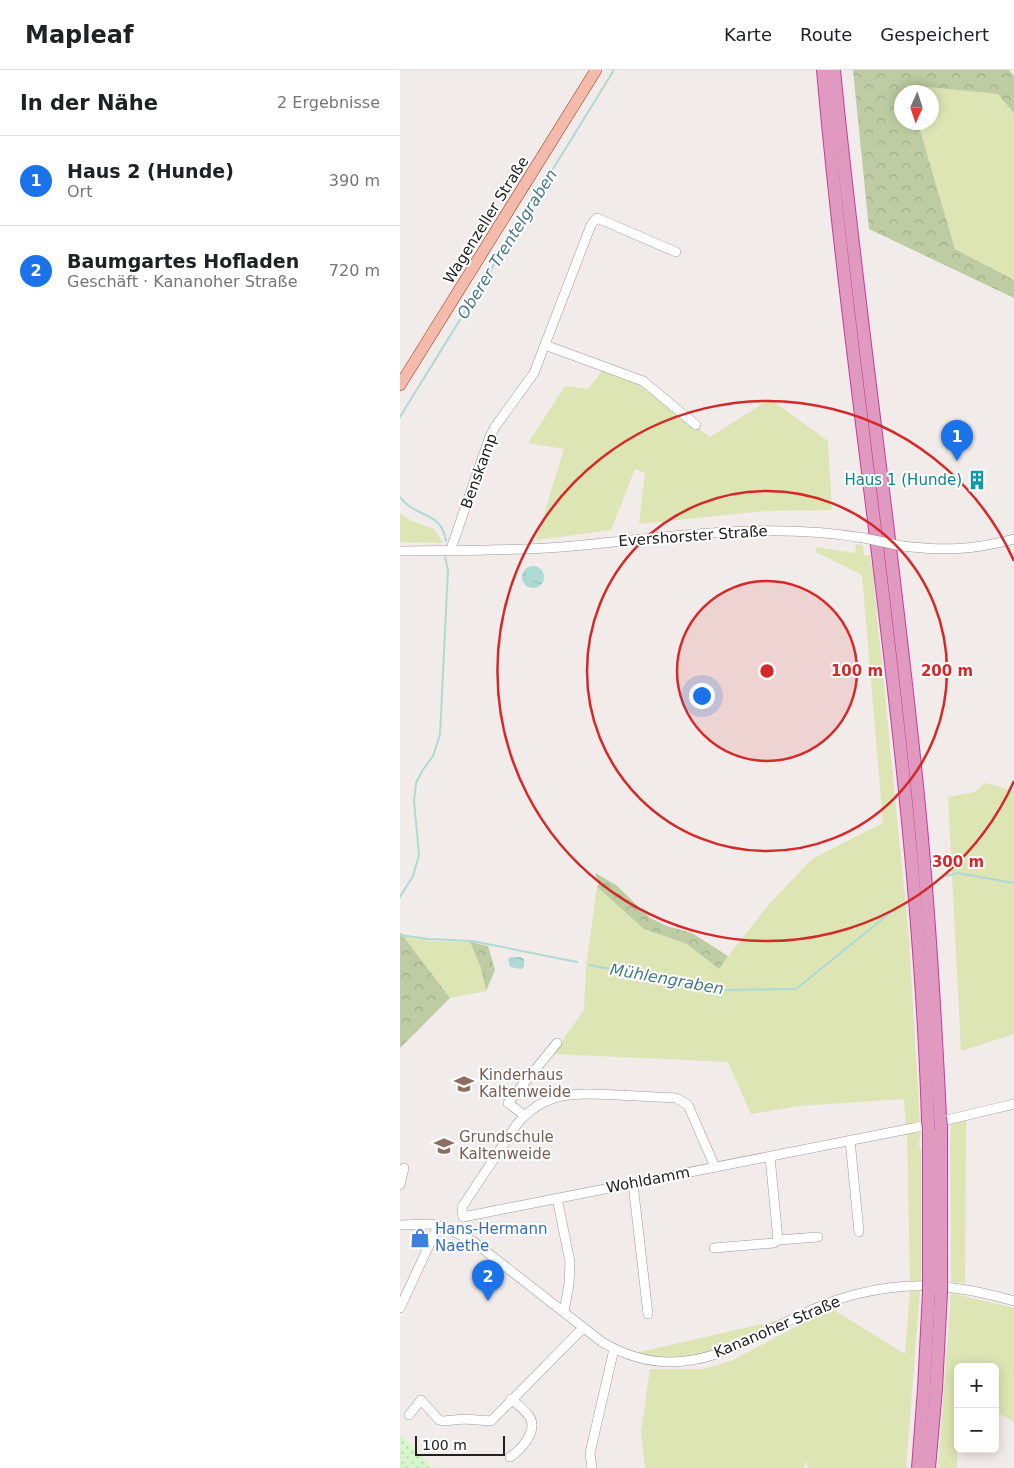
<!DOCTYPE html>
<html lang="de">
<head>
<meta charset="utf-8">
<style>
	body { margin:0; font-family:"DejaVu Sans",sans-serif; background:#f6f6f6; color:#202124 }
	.controls { position:absolute; right:15px; bottom:15px; display:grid; overflow:hidden; border-radius:8px; box-shadow:0 2px 12px #0003 }
	.controls button { width:45px; height:45px; display:grid; place-items:center; padding:0; border:0; border-bottom:1px solid #e0e0e0; background:#fff; color:#202124; font:25px sans-serif }
	.compass { position:absolute; left:494px; top:15px; width:45px; height:45px; border-radius:50%; background:#fff; box-shadow:0 2px 12px #0003; rotate:183deg }
	.scale { position:absolute; left:15px; bottom:12px; width:90px; box-sizing:border-box; padding-left:5px; border:2px solid #212121; border-top:0; font-size:14px; line-height:18px; white-space:nowrap; color:#212121; -webkit-text-stroke:4px #fff; paint-order:stroke }
	.you { position:absolute; left:301px; top:625px; width:18px; height:18px; margin:-12px; border:4px solid #fff; border-radius:50%; background:#1a73e8; box-shadow:0 0 0 8px #1a73e833 }
	.badge { display:grid; place-items:center; width:32px; height:32px; border-radius:50%; background:#1a73e8; color:#fff; font-size:16px; font-weight:700 }
	.pin { position:absolute; translate:-50% -41px; filter:drop-shadow(0 1px 2px #0008) }
	.pin::after { content:''; position:absolute; top:26px; width:18px; height:15px; background:inherit; clip-path:polygon(0 0,100% 0,50% 100%) }
	.list { margin:0; padding:0; list-style:none }
	h2 { display:flex; justify-content:space-between; align-items:center; height:65px; margin:0; padding:0 20px; font-size:21px }
	h2 small { font-size:16px; font-weight:400; color:#757577 }
	.list li { display:grid; grid-template-columns:32px 1fr auto; gap:15px; align-items:center; box-sizing:border-box; height:90px; padding:0 20px; border-top:1px solid #e0e0e0 }
	.list b { display:block; font-size:19px; white-space:nowrap }
	.list p { margin:0; font-size:16px; white-space:nowrap; color:#757577 }
	.list em { font-size:16px; font-style:normal; color:#757577 }
	.map { position:relative; flex:none; width:614px; height:1398px; overflow:hidden }
	header { display:flex; align-items:center; gap:30px; box-sizing:border-box; height:70px; padding:0 25px; background:#fff; border-bottom:1px solid #e0e0e0 }
	header strong { font-size:24px }
	nav { display:flex; gap:28px; margin-inline-start:auto; font-size:18px }
	main { display:flex }
	aside { flex:1; background:#fff }
	.map>svg:first-child { display:block }
	.grass { fill:#dee5b4 }
	.forest { fill:url(#forest-crowns) }
	.park { fill:url(#park-dots) }
	.water { fill:url(#water-ripples) }
	.lines { fill:none; stroke-linecap:round; stroke-linejoin:round }
	.stream { stroke:#aedad4; stroke-width:2 }
	.minor-casing { stroke:#9b9b9b; stroke-width:10 }
	.major-casing { stroke:#90370f; stroke-width:12 }
	.highway-casing { stroke:#cb39a0; stroke-width:14 }
	.minor { stroke:#fff; stroke-width:9 }
	.major { stroke:#f4baab; stroke-width:11 }
	.highway { stroke:#e099bf; stroke-width:12 }
	.minor-bridge-casing { stroke:#9b9b9b; stroke-width:10; stroke-linecap:butt }
	.highway-bridge-casing { stroke:#cb39a0; stroke-width:14; stroke-linecap:butt }
	.minor-bridge { stroke:#fff; stroke-width:9 }
	.highway-bridge { stroke:#e099bf; stroke-width:12 }
	.ring { fill:none; stroke:#d62828; stroke-width:2.5 }
	.labels { text-anchor:middle; dominant-baseline:central; stroke-width:4; stroke-linejoin:round; paint-order:stroke }
	.street-label { font-size:15px; fill:#212121; stroke:#fff }
	.culture-label { font-size:15px; fill:#0d838f; stroke:#fff; text-anchor:end }
	.education-label { font-size:15px; fill:#785e54; stroke:#fff; text-anchor:start }
	.shop-label { font-size:15px; fill:#366cbe; stroke:#fff; text-anchor:start }
	.water-label { font-size:16px; font-style:italic; fill:#457a83; stroke:#fff }
	.centre { fill:#d62828; stroke:#fff; stroke-width:2.5 }
	.ring-label { font-size:15px; text-anchor:middle; font-weight:bold; fill:#d62828; stroke:#fff; stroke-width:4; stroke-linejoin:round; paint-order:stroke }
</style>
</head>
<body>
<header>
<strong>Mapleaf</strong>
<nav><a>Karte</a><a>Route</a><a>Gespeichert</a></nav>
</header>
<main>
<aside>
<h2>In der Nähe<small>2 Ergebnisse</small></h2>
<ul class="list">
<li><span class="badge">1</span><div><b>Haus 2 (Hunde)</b><p>Ort</p></div><em>390 m</em></li>
<li><span class="badge">2</span><div><b>Baumgartes Hofladen</b><p>Geschäft · Kananoher Straße</p></div><em>720 m</em></li>
</ul>
</aside>
<div class="map">
<svg width="614" height="1398" viewBox="0 0 614 1398">
	<defs>
		<pattern id="forest-crowns" width="20" height="18" patternUnits="userSpaceOnUse" patternTransform="scale(1.25)"><rect width="20" height="18" fill="#bdcca2"/><path d="M2 6a3 3 0 1 1 6 0M12 15a3 3 0 1 1 6 0" fill="none" stroke="#a2af8b"/></pattern>
		<pattern id="park-dots" width="8" height="8" patternUnits="userSpaceOnUse" patternTransform="scale(1.25)"><rect width="8" height="8" fill="#d7f5cb"/><path d="M2 2h.1M6 6h.1" fill="none" stroke="#b8d2ae" stroke-width="1.8" stroke-linecap="round"/></pattern>
		<pattern id="water-ripples" width="26" height="14" patternUnits="userSpaceOnUse" patternTransform="scale(1.25)"><rect width="26" height="14" fill="#aedad4"/><path d="M2 4q2-2 4 0t4 0M15 11q2-2 4 0t4 0" fill="none" stroke="#95bbb6"/></pattern>
	</defs>
	<rect width="100%" height="100%" fill="#f1ebe9"/>
	<!-- grass -->
	<g class="grass">
		<path d="M507,15L599,24L614,43V210L555,179L518,53L532,52V22H509Z"/>
		<path d="M202,301L236,313L310,367L370,329L428,371L432,440L365,441L239,454L245,403L235,399L211,460L136,470L164,379L128,373L165,316L188,319Z"/>
		<path d="M0,443L12,451L34,459L43,473L0,472Z"/>
		<path d="M456,474L463,475L464,485L470,486L473,505L509,867L520,1054L506,1057L504,1029L398,1036L351,1044L328,992L153,984L184,940L186,897L197,817L244,859L287,874L319,898L369,834L412,789L483,753L462,505L416,482V477L455,483Z"/>
		<path d="M585,713L614,721V964L561,981L548,727L575,722Z"/>
		<path d="M1,864L28,871L70,872L81,898L86,921L50,928Z"/>
		<path d="M566,1048L565,1213L551,1212L550,1073L551,1052Z"/>
		<path d="M521,1060L519,1075L521,1080V1212L510,1213L507,1063Z"/>
		<path d="M510,1221H520L506,1398H408L406,1391L404,1398H245L241,1362L250,1299H304L333,1290L401,1254L429,1237L505,1284Z"/>
		<path d="M551,1223L614,1238V1352L595,1341V1297H558L557,1398H538Z"/>
		<path d="M384,1249L330,1276L305,1284L267,1289L231,1284Z"/>
	</g>
	<!-- forest -->
	<g class="forest">
		<path d="M453,0H609L614,6V43L598,24L507,15L509,22H502V52L518,53L555,179L614,210V228L469,159Z"/>
		<path d="M195,803L216,815L250,848L267,856L292,863L328,886L319,899L287,874L244,859L197,817L199,813Z"/>
		<path d="M0,862L50,928L0,978Z"/>
		<path d="M70,872L88,876L95,900L86,921L81,898Z"/>
	</g>
	<!-- park -->
	<path class="park" d="M0,1364L33,1398H0Z"/>
	<!-- water -->
	<g class="water">
		<circle cx="133" cy="507" r="11"/>
		<path d="M111,887H121L124,889V897L121,899L110,897L108,889Z"/>
	</g>
	<g class="lines">
		<!-- stream -->
		<g class="stream">
			<path d="M0,347L214,0"/>
			<path d="M0,427C15,448 42,441 46,471"/>
			<path d="M546,806L557,803L614,813"/>
			<path d="M0,827L13,806L19,785L14,731L16,713L22,701L33,686L40,665L48,500L45,487"/>
			<path d="M0,865L28,869L72,871L177,892"/>
			<path d="M189,895L320,920L396,919L496,838"/>
		</g>
		<defs>
			<g id="minor">
				<path d="M145,275L243,311L296,355"/>
				<path d="M502,476C545,481 572,480 614,469"/>
				<path d="M52,480V476L90,366L95,357L134,303L191,155L197,148L276,182"/>
				<path d="M0,481C54,480 109,481 162,477C263,468 363,451 464,468"/>
				<path d="M124,1045L108,1033L157,973"/>
				<path d="M450,1070L459,1162"/>
				<path d="M370,1087L378,1170"/>
				<path d="M233,1114L248,1244"/>
				<path d="M0,1115L4,1098"/>
				<path d="M157,1128L170,1192L169,1214L164,1242"/>
				<path d="M63,1147L513,1058L614,1034"/>
				<path d="M63,1147L62,1137L117,1054C145,1020 178,1023 217,1025C237,1026 256,1027 276,1028L288,1035L315,1097"/>
				<path d="M0,1155L32,1154L47,1158L74,1172L202,1272C300,1330 366,1246 457,1224C515,1210 557,1215 614,1231"/>
				<path d="M314,1178L374,1173L378,1170L418,1167"/>
				<path d="M0,1238L38,1156"/>
				<path d="M9,1345L21,1330L39,1350L43,1351L65,1349L91,1351L183,1258"/>
				<path d="M110,1387C121,1380 139,1360 129,1346C125,1340 117,1334 111,1329"/>
				<path d="M192,1398L190,1383L214,1279"/>
			</g>
			<path id="major" d="M0,315L196,0"/>
			<g id="highway">
				<path d="M423,0C454,351 517,698 528,1050"/>
				<path d="M434,0C458,246 495,490 519,736C529,840 535,943 540,1047"/>
				<path d="M541,1057V1211"/>
				<path d="M529,1060V1210"/>
				<path d="M518,1398L524,1319L529,1222"/>
				<path d="M529,1398L536,1319L541,1222"/>
			</g>
		</defs>
		<!-- minor casing -->
		<use href="#minor" class="minor-casing"/>
		<!-- major casing -->
		<use href="#major" class="major-casing"/>
		<!-- highway casing -->
		<use href="#highway" class="highway-casing"/>
		<!-- minor -->
		<use href="#minor" class="minor"/>
		<!-- major -->
		<use href="#major" class="major"/>
		<!-- highway -->
		<use href="#highway" class="highway"/>
		<defs>
			<path id="minor-bridge" d="M464,468L502,476"/>
			<g id="highway-bridge">
				<path d="M540,1047L541,1057"/>
				<path d="M528,1050L529,1060"/>
				<path d="M529,1222V1210"/>
				<path d="M541,1222V1211"/>
			</g>
		</defs>
		<!-- minor-bridge casing -->
		<use href="#minor-bridge" class="minor-bridge-casing"/>
		<!-- highway-bridge casing -->
		<use href="#highway-bridge" class="highway-bridge-casing"/>
		<!-- minor-bridge -->
		<use href="#minor-bridge" class="minor-bridge"/>
		<!-- highway-bridge -->
		<use href="#highway-bridge" class="highway-bridge"/>
	</g>
	<!-- distance rings -->
	<circle cx="367" cy="601" r="90" fill="#d62828" fill-opacity=".12"/>
	<g class="ring">
		<circle cx="367" cy="601" r="90"/>
		<circle cx="367" cy="601" r="180"/>
		<path d="M614 711A270 270 0 1 1 614 491"/>
	</g>
	<!-- icons -->
	<defs>
		<symbol id="building-bare" viewBox="-9 -9 18 18"><path d="M-4-6H4V6H1V3H-1V6H-4ZM-2.5-4.3h1.7v1.8h-1.7ZM.8-4.3h1.7v1.8H.8ZM-2.5-1h1.7V.8h-1.7ZM.8-1h1.7V.8H.8Z" fill="#0f9aa8" stroke="#fff" stroke-width="2.5" paint-order="stroke"/></symbol>
		<symbol id="school-bare" viewBox="-9 -9 18 18"><path d="M0-5L7-2L0 1L-7-2ZM-4 1L0 2.5L4 1V4Q0 6-4 4Z" fill="#8d6e63" stroke="#fff" stroke-width="2.5" paint-order="stroke"/></symbol>
		<symbol id="shop-bare" viewBox="-9 -9 18 18"><path d="M-5-2.5h2.3a2.7 3.5 0 0 1 5.4 0H5L5.5 6h-11ZM-1.5-2.5h3a1.5 2.3 0 0 0-3 0Z" fill="#3f7fe0" stroke="#fff" stroke-width="2.5" paint-order="stroke"/></symbol>
	</defs>
	<g fill-rule="evenodd">
		<use href="#building-bare" x="563" y="396" width="28" height="28"/>
		<use href="#school-bare" x="50" y="1000" width="28" height="28"/>
		<use href="#school-bare" x="30" y="1062" width="28" height="28"/>
		<use href="#shop-bare" x="6" y="1154" width="28" height="28"/>
	</g>
	<g class="labels">
		<!-- street labels -->
		<g class="street-label">
			<text transform="translate(86 150) rotate(-58)">Wagenzeller Straße</text>
			<text transform="translate(79 401) rotate(-70)">Benskamp</text>
			<text transform="translate(293 466) rotate(-4)">Evershorster Straße</text>
			<text transform="translate(248 1110) rotate(-11)">Wohldamm</text>
			<text transform="translate(377 1257) rotate(-23)">Kananoher Straße</text>
		</g>
		<!-- culture labels -->
		<g class="culture-label">
			<text x="562" y="410">Haus 1 (Hunde)</text>
		</g>
		<!-- education labels -->
		<g class="education-label">
			<text x="79" y="1005">Kinderhaus<tspan x="79" dy="17">Kaltenweide</tspan></text>
			<text x="59" y="1067">Grundschule<tspan x="59" dy="17">Kaltenweide</tspan></text>
		</g>
		<!-- shop labels -->
		<g class="shop-label">
			<text x="35" y="1159">Hans-Hermann<tspan x="35" dy="17">Naethe</tspan></text>
		</g>
		<!-- water labels -->
		<g class="water-label">
			<text transform="translate(107 174) rotate(-58)">Oberer Trentelgraben</text>
			<text transform="translate(267 909) rotate(10)">Mühlengraben</text>
		</g>
	</g>
	<circle cx="367" cy="601" r="8" class="centre"/>
	<g class="ring-label">
		<text x="457" y="606">100 m</text>
		<text x="547" y="606">200 m</text>
		<text x="558" y="797">300 m</text>
	</g>
</svg>
<div class="controls">
<button>+</button>
<button>−</button>
</div>
<svg class="compass" viewBox="-18 -18 36 36"><path d="M0-13l5 13h-10z" fill="#e53935"/><path d="M0 13l5-13h-10z" fill="#757577"/></svg>
<div class="scale">100 m</div>
<div class="you"></div>
<div class="pin badge" style="left:557px;top:391px">1</div>
<div class="pin badge" style="left:88px;top:1231px">2</div>
</div>
</main>
</body>
</html>
